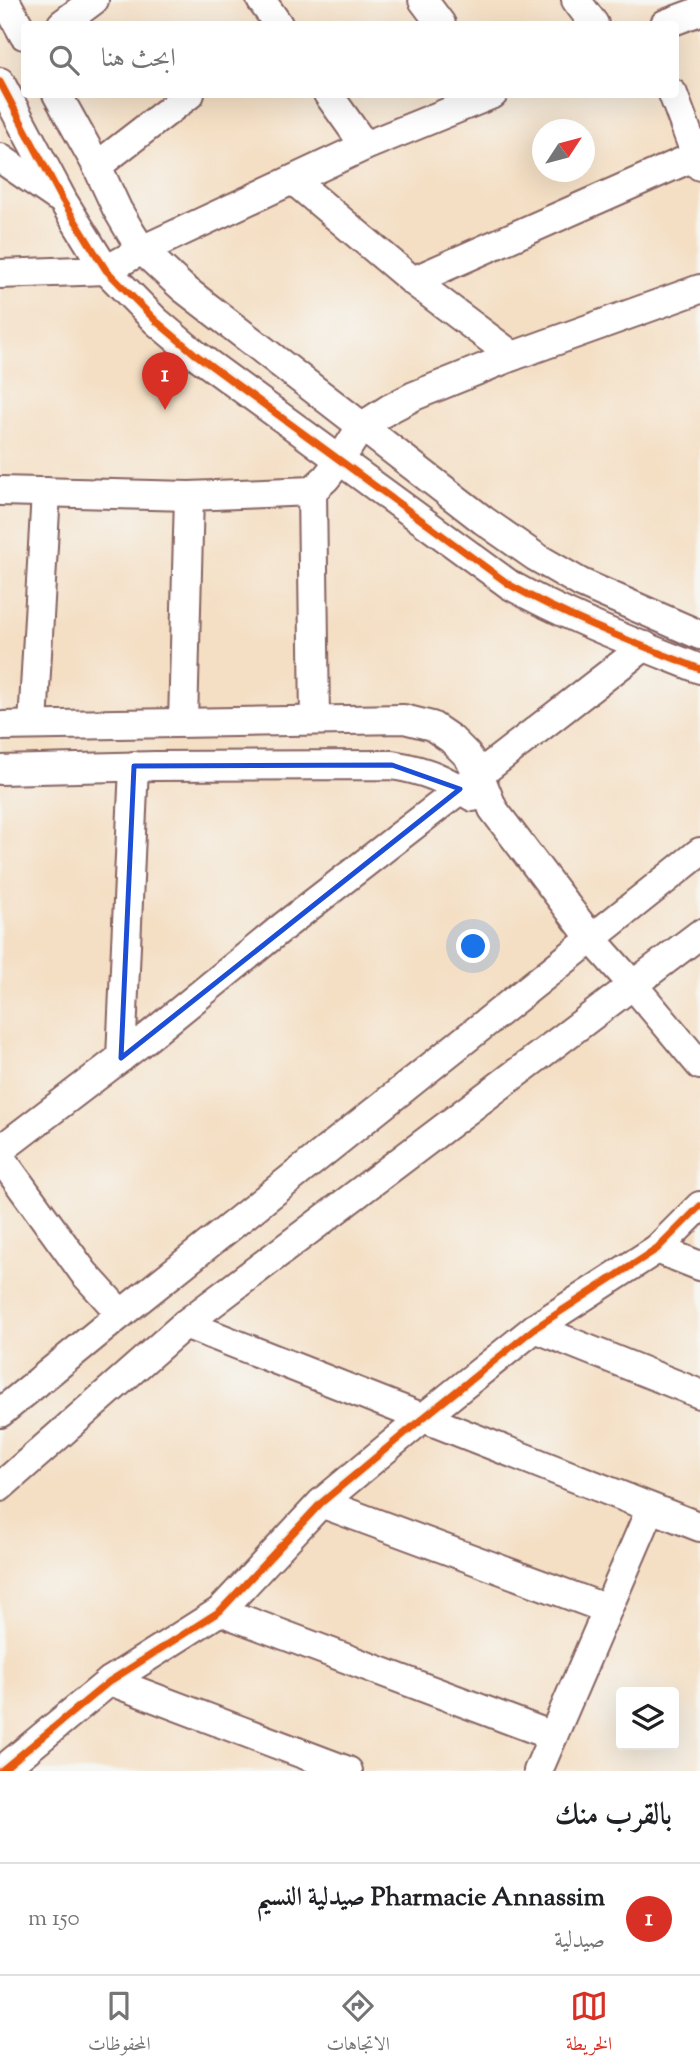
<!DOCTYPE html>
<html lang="ar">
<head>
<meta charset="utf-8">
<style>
	body { margin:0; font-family:"Sorts Mill Goudy",Amiri,serif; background:#f2f2f2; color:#202124; direction:rtl }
	.controls { position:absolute; right:21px; bottom:21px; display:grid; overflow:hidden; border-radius:7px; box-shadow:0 7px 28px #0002 }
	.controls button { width:63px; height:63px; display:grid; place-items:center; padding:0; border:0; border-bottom:2px solid #e0e0e0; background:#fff; color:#202124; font:35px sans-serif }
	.compass { position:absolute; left:532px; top:119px; width:63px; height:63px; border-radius:50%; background:#fff; box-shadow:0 7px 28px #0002; rotate:54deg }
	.you { position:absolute; left:474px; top:947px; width:24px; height:24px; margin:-18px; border:5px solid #fff; border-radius:50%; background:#1a73e8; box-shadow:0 0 0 10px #1a73e833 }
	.badge { display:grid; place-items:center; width:46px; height:46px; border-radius:50%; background:#d93025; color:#fff; font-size:23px; font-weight:700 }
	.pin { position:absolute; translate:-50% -58px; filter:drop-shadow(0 2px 4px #0008) }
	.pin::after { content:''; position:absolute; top:37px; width:24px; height:21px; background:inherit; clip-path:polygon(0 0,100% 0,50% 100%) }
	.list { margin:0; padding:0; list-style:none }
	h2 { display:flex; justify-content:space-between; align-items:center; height:91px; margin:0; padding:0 28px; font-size:30px }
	h2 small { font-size:23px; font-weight:400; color:#757577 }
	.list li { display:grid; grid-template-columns:46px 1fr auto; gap:21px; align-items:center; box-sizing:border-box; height:112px; padding:0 28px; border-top:2px solid #e0e0e0 }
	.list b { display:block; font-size:26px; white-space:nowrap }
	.list p { margin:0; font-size:23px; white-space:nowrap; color:#757577 }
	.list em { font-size:23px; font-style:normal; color:#757577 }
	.icon { flex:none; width:38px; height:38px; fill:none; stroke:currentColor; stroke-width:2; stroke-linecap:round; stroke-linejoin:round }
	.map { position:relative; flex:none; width:700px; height:1771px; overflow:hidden; direction:ltr }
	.search { position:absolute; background:#fff; box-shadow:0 7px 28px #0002; left:21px; right:21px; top:21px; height:77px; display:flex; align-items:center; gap:18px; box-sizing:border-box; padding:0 24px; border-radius:7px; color:#757577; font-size:26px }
	.sheet { height:203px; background:#fff }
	nav { display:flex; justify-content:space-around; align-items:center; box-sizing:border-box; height:98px; border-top:2px solid #e0e0e0; background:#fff; font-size:19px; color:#757577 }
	nav a { display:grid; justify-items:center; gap:4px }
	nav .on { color:#d93025 }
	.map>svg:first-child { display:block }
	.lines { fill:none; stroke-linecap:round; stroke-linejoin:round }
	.minor-casing { stroke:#866261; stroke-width:32 }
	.minor { stroke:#fff; stroke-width:28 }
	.cycleway-casing { stroke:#f6f6f2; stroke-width:11 }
	.cycleway { stroke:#e8590c; stroke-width:7 }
	.marked { fill:none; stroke:#1d4ed8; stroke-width:5; stroke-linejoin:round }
</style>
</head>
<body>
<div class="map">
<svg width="700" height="1771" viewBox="0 0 700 1771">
	<rect width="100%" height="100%" fill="#f6f6f2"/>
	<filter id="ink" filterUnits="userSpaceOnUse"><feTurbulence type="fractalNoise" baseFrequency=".0143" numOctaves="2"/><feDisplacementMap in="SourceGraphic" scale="14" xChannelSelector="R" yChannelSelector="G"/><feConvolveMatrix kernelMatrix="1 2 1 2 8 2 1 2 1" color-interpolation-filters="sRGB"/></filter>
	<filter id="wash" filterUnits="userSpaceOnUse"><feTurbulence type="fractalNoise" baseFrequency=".00686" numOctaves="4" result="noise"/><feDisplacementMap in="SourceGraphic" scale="28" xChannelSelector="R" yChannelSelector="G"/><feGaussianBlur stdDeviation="1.57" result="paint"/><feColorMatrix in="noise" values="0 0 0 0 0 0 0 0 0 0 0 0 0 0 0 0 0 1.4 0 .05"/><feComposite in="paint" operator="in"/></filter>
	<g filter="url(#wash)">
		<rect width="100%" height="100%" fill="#f4dfc4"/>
	</g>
	<g filter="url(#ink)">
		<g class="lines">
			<defs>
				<g id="minor">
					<path d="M5,0L24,35"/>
					<path d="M261,0L278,24"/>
					<path d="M423,0L441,24"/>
					<path d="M576,0L594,24"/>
					<path d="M62,24L94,0"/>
					<path d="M665,24L700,11"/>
					<path d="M0,82L63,201L97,256L106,270L156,321L195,354L510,585C571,619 635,643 700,669"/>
					<path d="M57,94L97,166L117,209L131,233L142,250L183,288L483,520L536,557L581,583L700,635"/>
					<path d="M328,94L365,146"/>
					<path d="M673,94L700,166"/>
					<path d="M0,158L57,197"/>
					<path d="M97,166L190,94"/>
					<path d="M293,180L413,281L513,356"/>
					<path d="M0,274L106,270L142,250L365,146L493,94"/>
					<path d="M413,281L700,154"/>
					<path d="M0,491L189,496L312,491L326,478L340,460L361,427L389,409L414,396L513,356L700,289"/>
					<path d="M312,491L315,720"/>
					<path d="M183,722L189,496"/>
					<path d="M33,725L46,492"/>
					<path d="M0,726L404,719L432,726L451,739L467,755L479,774L493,809L591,938L633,985L700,1065"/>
					<path d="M0,770L155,766L392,765C428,771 442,778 473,797"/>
					<path d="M121,1058L134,766"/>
					<path d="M0,1150L148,1037L284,926L645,646"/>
					<path d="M0,1157L84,1273L121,1314"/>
					<path d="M657,1249L700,1266"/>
					<path d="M185,1324L700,1527"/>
					<path d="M535,1328L700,1394"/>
					<path d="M0,1413L121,1314L700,852"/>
					<path d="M0,1487L185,1324L700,934"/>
					<path d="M321,1503L607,1609"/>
					<path d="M220,1611L553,1736"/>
					<path d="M110,1681L348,1771"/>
					<path d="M1,1771L110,1681L220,1611L321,1503L423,1418L535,1328L657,1249L700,1206"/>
					<path d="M538,1771L651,1508"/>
				</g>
			</defs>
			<!-- minor casing -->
			<use href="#minor" class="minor-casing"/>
			<!-- minor -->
			<use href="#minor" class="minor"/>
			<defs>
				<g id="cycleway">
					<path d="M0,82L63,201L97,256L106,270L156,321L195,354L510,585C571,619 635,643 700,669"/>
					<path d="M1,1771L110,1681L220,1611L321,1503L423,1418L535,1328L657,1249L700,1206"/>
				</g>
			</defs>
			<!-- cycleway casing -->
			<use href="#cycleway" class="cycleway-casing"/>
			<!-- cycleway -->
			<use href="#cycleway" class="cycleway"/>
		</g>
	</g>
	<!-- marked area -->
	<path class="marked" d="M392,765L460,789L121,1058L134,766Z"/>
</svg>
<div class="controls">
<button><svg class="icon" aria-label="layers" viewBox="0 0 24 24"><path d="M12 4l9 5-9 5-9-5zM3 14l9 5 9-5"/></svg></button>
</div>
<svg class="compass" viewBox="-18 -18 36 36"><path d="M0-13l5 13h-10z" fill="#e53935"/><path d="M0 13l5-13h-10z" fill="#757577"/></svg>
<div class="you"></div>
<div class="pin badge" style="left:165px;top:410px">1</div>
<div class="search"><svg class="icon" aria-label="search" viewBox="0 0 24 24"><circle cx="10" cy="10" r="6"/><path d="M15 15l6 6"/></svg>ابحث هنا</div>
</div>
<section class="sheet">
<h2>بالقرب منك<small></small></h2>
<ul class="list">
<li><span class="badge">1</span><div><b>Pharmacie Annassim صيدلية النسيم</b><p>صيدلية</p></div><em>150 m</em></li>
</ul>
</section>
<nav>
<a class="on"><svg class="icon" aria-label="map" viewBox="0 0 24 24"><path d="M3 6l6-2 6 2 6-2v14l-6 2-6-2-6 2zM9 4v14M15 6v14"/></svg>الخريطة</a>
<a><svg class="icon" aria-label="directions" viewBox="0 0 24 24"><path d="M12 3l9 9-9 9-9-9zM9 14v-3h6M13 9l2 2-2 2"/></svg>الاتجاهات</a>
<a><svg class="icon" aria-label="saved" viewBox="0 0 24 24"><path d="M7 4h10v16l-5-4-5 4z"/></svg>المحفوظات</a>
</nav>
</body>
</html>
